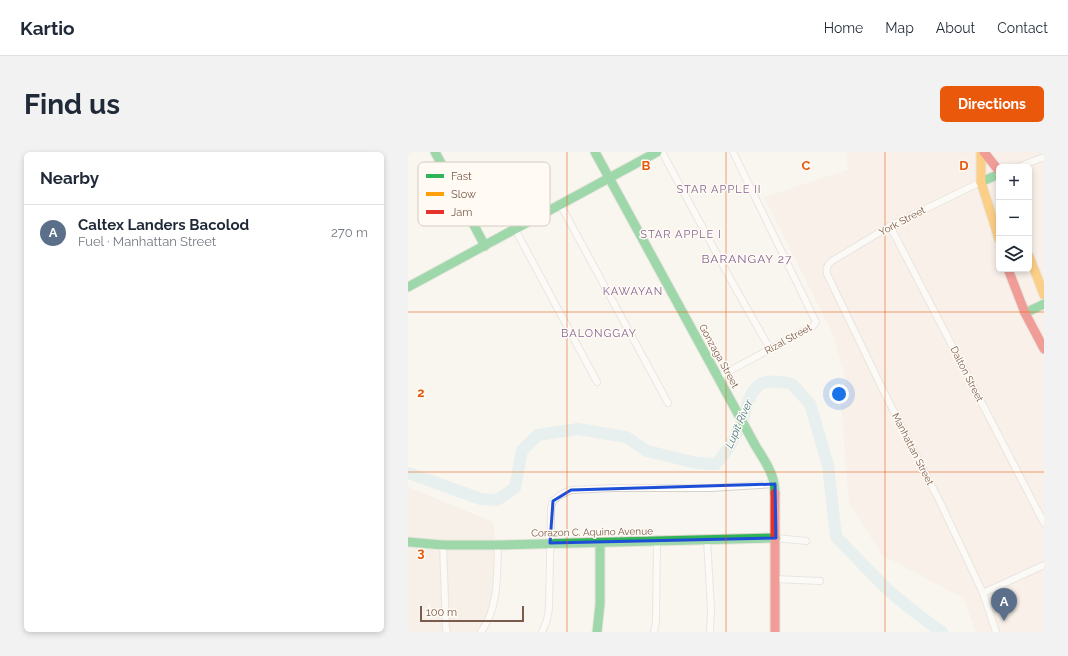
<!DOCTYPE html>
<html lang="en">
<head>
<meta charset="utf-8">
<style>
	body { margin:0; font-family:Raleway,sans-serif; background:#f2f2f3; color:#1f2937 }
	.controls { position:absolute; right:12px; top:12px; display:grid; overflow:hidden; border-radius:6px; box-shadow:0 2px 6px #0003 }
	.controls button { width:36px; height:36px; display:grid; place-items:center; padding:0; border:0; border-bottom:1px solid #e0e1e3; background:#fff; color:#1f2937; font:20px sans-serif }
	.scale { position:absolute; left:12px; bottom:10px; width:104px; box-sizing:border-box; padding-left:4px; border:2px solid #7a5c4d; border-top:0; font-size:11px; line-height:14px; white-space:nowrap; color:#7a5c4d; -webkit-text-stroke:3px #fffaf3; paint-order:stroke }
	.you { position:absolute; left:431px; top:242px; width:14px; height:14px; margin:-10px; border:3px solid #fff; border-radius:50%; background:#1a73e8; box-shadow:0 0 0 6px #1a73e833 }
	.badge { display:grid; place-items:center; width:26px; height:26px; border-radius:50%; background:#ea580c; color:#fff; font-size:13px; font-weight:700 }
	.pin { position:absolute; translate:-50% -33px; filter:drop-shadow(0 1px 2px #0008) }
	.pin::after { content:''; position:absolute; top:21px; width:14px; height:12px; background:inherit; clip-path:polygon(0 0,100% 0,50% 100%) }
	.list { margin:0; padding:0; list-style:none }
	h2 { display:flex; justify-content:space-between; align-items:center; height:52px; margin:0; padding:0 16px; font-size:17px }
	h2 small { font-size:13px; font-weight:400; color:#747a83 }
	.list li { display:grid; grid-template-columns:26px 1fr auto; gap:12px; align-items:center; box-sizing:border-box; height:56px; padding:0 16px; border-top:1px solid #e0e1e3 }
	.list b { display:block; font-size:15px; white-space:nowrap }
	.list p { margin:0; font-size:13px; white-space:nowrap; color:#747a83 }
	.list em { font-size:13px; font-style:normal; color:#747a83 }
	.icon { flex:none; width:22px; height:22px; fill:none; stroke:currentColor; stroke-width:2; stroke-linecap:round; stroke-linejoin:round }
	.map { position:relative; flex:none; width:636px; height:480px; overflow:hidden; border-radius:6px }
	header { display:flex; align-items:center; gap:24px; box-sizing:border-box; height:56px; padding:0 20px; background:#fff; border-bottom:1px solid #e0e1e3 }
	header strong { font-size:19px }
	nav { display:flex; gap:22px; margin-inline-start:auto; font-size:14px }
	.intro { display:flex; align-items:center; justify-content:space-between; box-sizing:border-box; height:96px; padding:0 24px }
	h1 { margin:0; font-size:28px }
	.button { padding:10px 18px; border-radius:6px; background:#ea580c; color:#fff; font-size:14px; font-weight:700 }
	main { display:flex; gap:24px; padding:0 24px }
	aside { flex:1; background:#fff; border-radius:6px; box-shadow:0 2px 6px #0003 }
	.map>svg:first-child { display:block }
	.residential { fill:#f2e8de }
	.commercial { fill:#f6e8e1; fill-rule:evenodd }
	.lines { fill:none; stroke-linecap:round; stroke-linejoin:round }
	.river { stroke:#d0e8ea; stroke-width:12 }
	.street-casing { stroke:#d7d1cb; stroke-width:8 }
	.fast-casing { stroke:#d9d2cb; stroke-width:11 }
	.slow-casing { stroke:#d9d2cb; stroke-width:11 }
	.jam-casing { stroke:#d9d2cb; stroke-width:11 }
	.street { stroke:#fefefd; stroke-width:6 }
	.fast { stroke:#30b455; stroke-width:9 }
	.slow { stroke:#ff9f0a; stroke-width:9 }
	.jam { stroke:#e5322d; stroke-width:9 }
	.marked { fill:none; stroke:#1d4ed8; stroke-width:3; stroke-linejoin:round }
	.grid { fill:none; stroke:#e8590c; stroke-width:1; stroke-opacity:0.55 }
	.labels { text-anchor:middle; dominant-baseline:central; stroke-width:3; stroke-linejoin:round; paint-order:stroke }
	.street-label { font-size:10px; fill:#7a5c4d; stroke:#fffaf3 }
	.neighbourhood-label { font-size:11px; letter-spacing:1px; fill:#846695; stroke:#fffaf3 }
	.water-label { font-size:11px; font-style:italic; fill:#437c86; stroke:#fffaf3 }
	.quarter-label { font-size:12px; letter-spacing:1px; fill:#846695; stroke:#fffaf3 }
	.key { fill:#fffaf3; stroke:#d7cbc1; stroke-width:1 }
	.key-label { font-size:11px; fill:#7a5c4d }
	.grid-label { font-size:13px; text-anchor:middle; font-weight:bold; fill:#e8590c; stroke:#fffaf3; stroke-width:3; stroke-linejoin:round; paint-order:stroke }
</style>
</head>
<body>
<header>
<strong>Kartio</strong>
<nav><a>Home</a><a>Map</a><a>About</a><a>Contact</a></nav>
</header>
<div class="intro"><h1>Find us</h1><a class="button">Directions</a></div>
<main>
<aside>
<h2>Nearby<small></small></h2>
<ul class="list">
<li><span class="badge" style="background:#5c6f8a">A</span><div><b>Caltex Landers Bacolod</b><p>Fuel · Manhattan Street</p></div><em>270 m</em></li>
</ul>
</aside>
<div class="map">
<svg width="636" height="480" viewBox="0 0 636 480">
	<rect width="100%" height="100%" fill="#f9f5f0"/>
	<!-- residential -->
	<path class="residential" d="M0,335L85,370L88,394L85,452L71,480H0Z"/>
	<!-- commercial -->
	<path class="commercial" d="M444,0H636V480H568L555,446L474,403L441,352L433,255L438,230L425,182L356,45L440,18L438,3ZM591,15H621V117H591Z"/>
	<g class="lines">
		<!-- river -->
		<path class="river" d="M0,321L73,347L89,348L107,336L114,298L130,283L170,277L218,285L239,299L289,311L308,312C319,300 328,285 334,270C338,258 340,242 351,233C359,227 375,230 384,232L402,252L420,313L428,385L481,439L508,461L534,480"/>
		<defs>
			<g id="street">
				<path d="M254,0L324,130L362,197"/>
				<path d="M610,15L636,5"/>
				<path d="M573,30L482,74L424,109C419,113 418,116 419,122L475,238L532,350L575,441L588,480"/>
				<path d="M152,52L260,251"/>
				<path d="M482,74L636,371"/>
				<path d="M107,77L189,230"/>
				<path d="M310,225L405,174L408,170L325,0"/>
				<path d="M368,386L398,389"/>
				<path d="M299,388L303,457L302,480"/>
				<path d="M35,393L38,477L39,480"/>
				<path d="M368,427L412,429"/>
				<path d="M575,441L636,413"/>
				<path d="M73,480C91,455 89,423 90,393"/>
				<path d="M134,480L139,468L141,456L143,356L145,349L152,343L163,338L205,336H302L367,332"/>
				<path d="M246,480L248,469L249,389"/>
			</g>
			<g id="fast">
				<path d="M27,0L77,94"/>
				<path d="M187,0L347,293C356,308 367,322 367,341"/>
				<path d="M573,30L591,22"/>
				<path d="M0,135L249,0"/>
				<path d="M617,161L636,152"/>
				<path d="M0,390L35,393H90L368,386"/>
				<path d="M189,480L192,452V391"/>
			</g>
			<g id="slow">
				<path d="M573,0V30L591,87"/>
				<path d="M621,104L636,143"/>
			</g>
			<g id="jam">
				<path d="M576,0L591,19"/>
				<path d="M600,117L617,161L636,197"/>
				<path d="M367,480V341"/>
			</g>
		</defs>
		<!-- street casing -->
		<use href="#street" class="street-casing"/>
		<!-- fast casing -->
		<use href="#fast" class="fast-casing"/>
		<!-- slow casing -->
		<use href="#slow" class="slow-casing"/>
		<!-- jam casing -->
		<use href="#jam" class="jam-casing"/>
		<!-- street -->
		<use href="#street" class="street"/>
		<!-- fast -->
		<use href="#fast" class="fast"/>
		<!-- slow -->
		<use href="#slow" class="slow"/>
		<!-- jam -->
		<use href="#jam" class="jam"/>
	</g>
	<!-- marked area -->
	<path d="M0 0H636V480H0ZM367,332L368,386L142,391L145,349L163,338Z" fill="#f9f5f0" fill-opacity=".55" fill-rule="evenodd"/>
	<path class="marked" d="M367,332L368,386L142,391L145,349L163,338Z"/>
	<!-- grid -->
	<path class="grid" d="M159,0V480M318,0V480M477,0V480M0,160H636M0,320H636"/>
	<g class="labels">
		<!-- street labels -->
		<g class="street-label">
			<text transform="translate(494 69) rotate(-28)">York Street</text>
			<text transform="translate(380 187) rotate(-29)">Rizal Street</text>
			<text transform="translate(311 204) rotate(61)">Gonzaga Street</text>
			<text transform="translate(559 222) rotate(63)">Dalton Street</text>
			<text transform="translate(505 297) rotate(63)">Manhattan Street</text>
			<text transform="translate(184 380) rotate(-1)">Corazon C. Aquino Avenue</text>
		</g>
		<!-- neighbourhood labels -->
		<g class="neighbourhood-label">
			<text x="311" y="37">STAR APPLE II</text>
			<text x="273" y="82">STAR APPLE I</text>
			<text x="225" y="139">KAWAYAN</text>
			<text x="191" y="181">BALONGGAY</text>
		</g>
		<!-- water labels -->
		<g class="water-label">
			<text transform="translate(331 272) rotate(-66)">Lupit River</text>
		</g>
		<!-- quarter labels -->
		<g class="quarter-label">
			<text x="339" y="107">BARANGAY 27</text>
		</g>
	</g>
	<!-- legend -->
	<rect x="10" y="10" width="132" height="64" rx="6" class="key"/>
	<rect x="18" y="22" width="18" height="4" fill="#30b455"/>
	<rect x="18" y="40" width="18" height="4" fill="#ff9f0a"/>
	<rect x="18" y="58" width="18" height="4" fill="#e5322d"/>
	<g class="key-label">
		<text x="43" y="28">Fast</text>
		<text x="43" y="46">Slow</text>
		<text x="43" y="64">Jam</text>
	</g>
	<g class="grid-label">
		<text x="238" y="18">B</text>
		<text x="398" y="18">C</text>
		<text x="556" y="18">D</text>
		<text x="13" y="245">2</text>
		<text x="13" y="405">3</text>
	</g>
</svg>
<div class="controls">
<button>+</button>
<button>−</button>
<button><svg class="icon" aria-label="layers" viewBox="0 0 24 24"><path d="M12 4l9 5-9 5-9-5zM3 14l9 5 9-5"/></svg></button>
</div>
<div class="scale">100 m</div>
<div class="you"></div>
<div class="pin badge" style="left:596px;top:469px;background:#5c6f8a">A</div>
</div>
</main>
</body>
</html>
